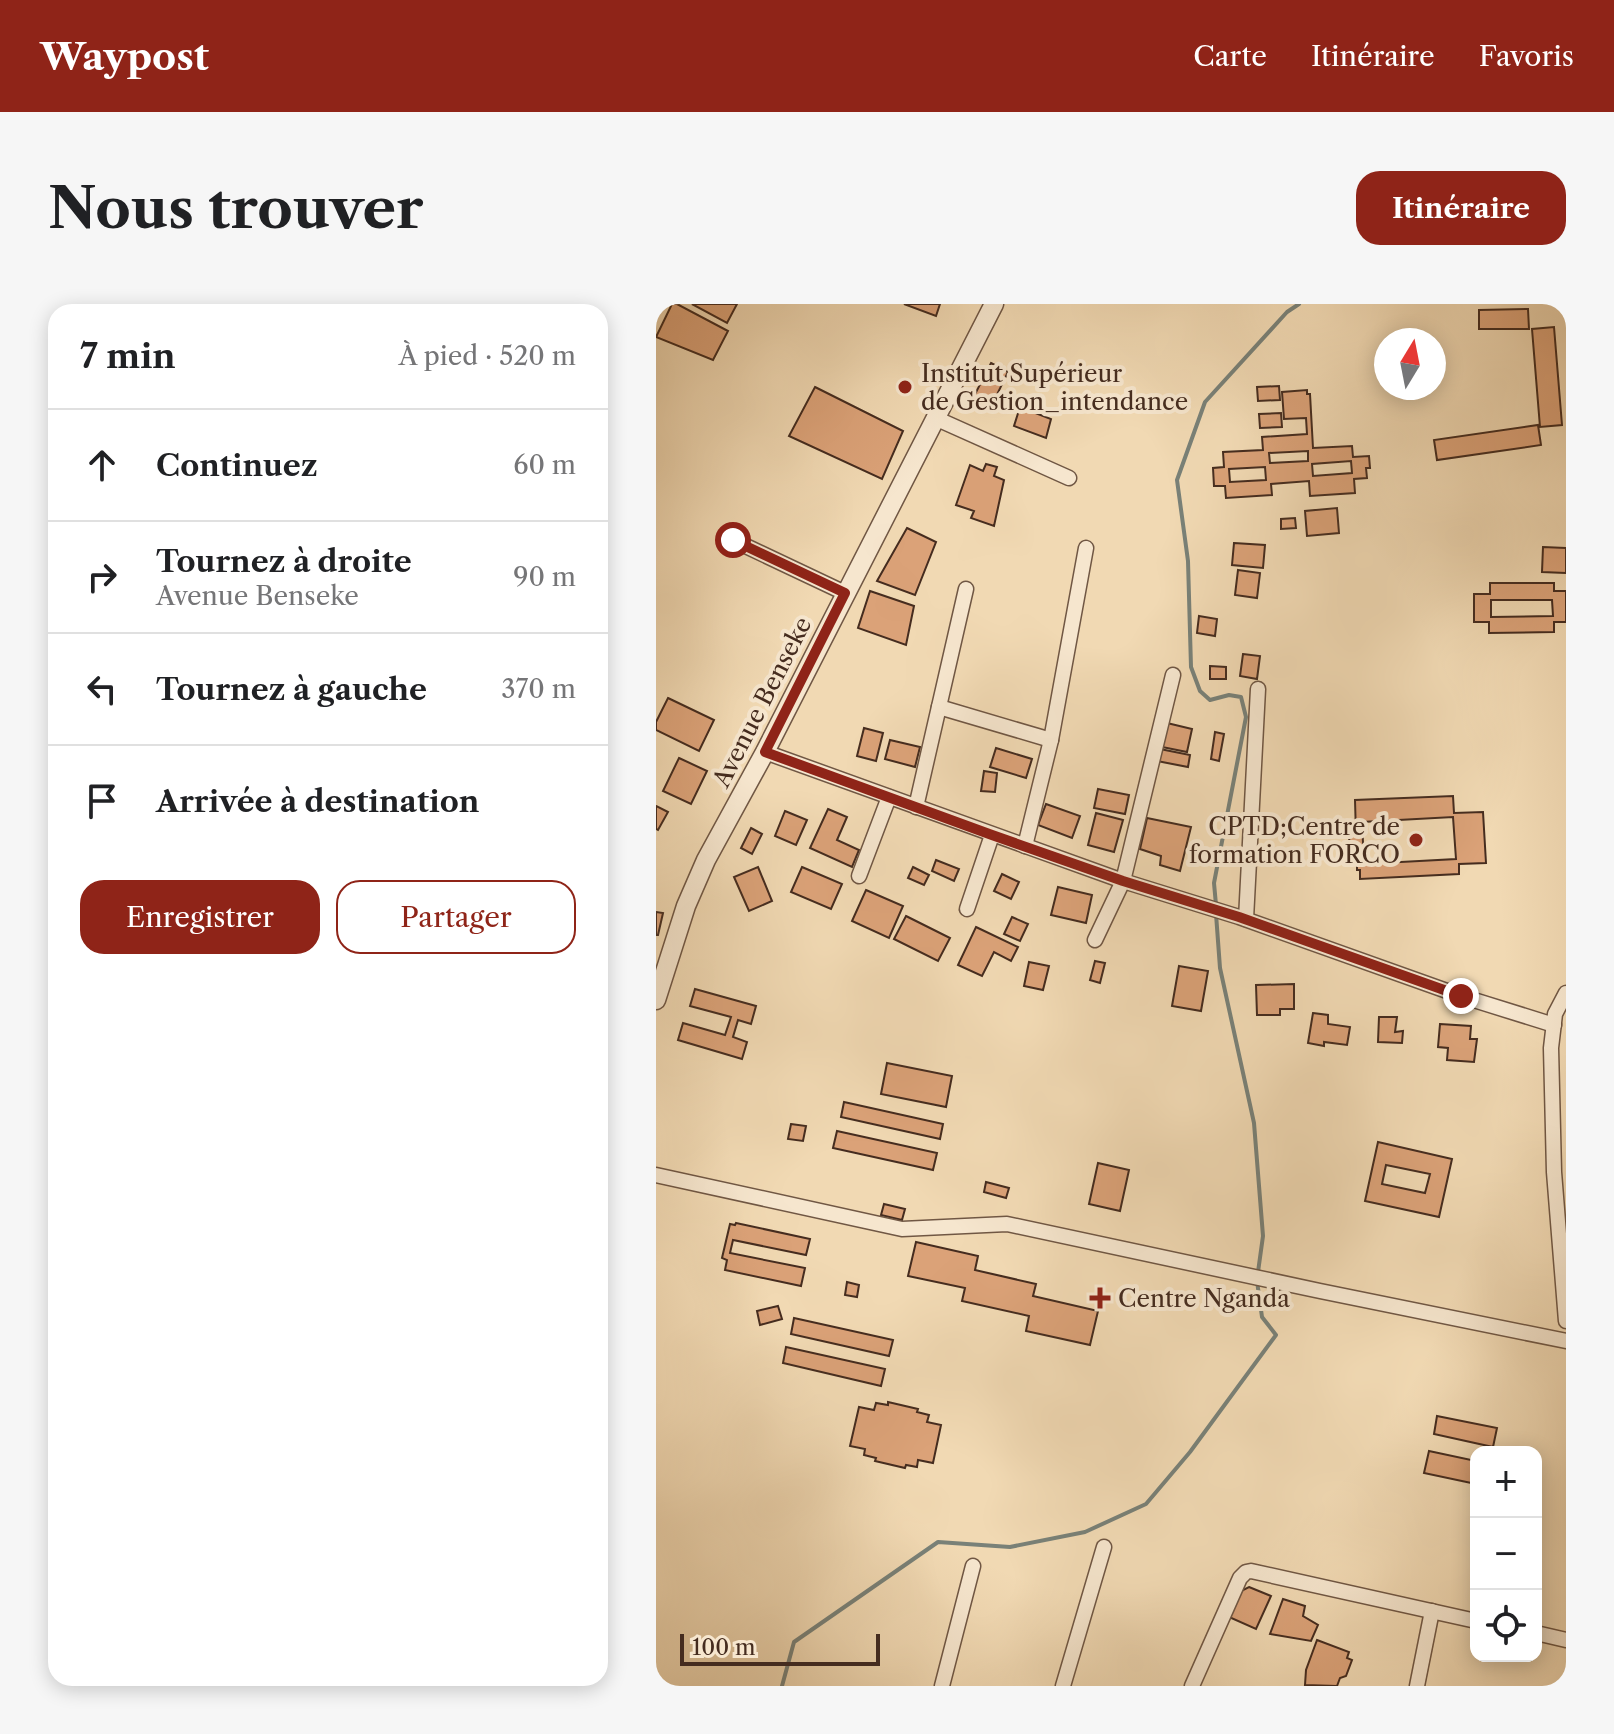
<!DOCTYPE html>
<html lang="fr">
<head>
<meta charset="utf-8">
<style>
	body { margin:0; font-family:"Libre Caslon Text",serif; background:#f6f6f6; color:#202124 }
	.controls { position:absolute; right:24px; bottom:24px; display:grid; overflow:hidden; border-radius:16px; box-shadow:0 4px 20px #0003 }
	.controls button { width:72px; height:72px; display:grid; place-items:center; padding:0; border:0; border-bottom:2px solid #e0e0e0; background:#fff; color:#202124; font:40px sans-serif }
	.compass { position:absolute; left:718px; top:24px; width:72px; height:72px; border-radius:50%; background:#fff; box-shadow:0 4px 20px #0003; rotate:10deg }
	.scale { position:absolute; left:24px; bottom:20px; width:200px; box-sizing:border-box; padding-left:8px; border:4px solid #452c1f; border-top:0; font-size:22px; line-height:28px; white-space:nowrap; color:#452c1f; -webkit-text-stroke:6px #f6e6ce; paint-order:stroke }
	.stop { position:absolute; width:24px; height:24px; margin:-18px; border:6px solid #8f2418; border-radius:50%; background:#fff }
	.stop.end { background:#8f2418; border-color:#fff; box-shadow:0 2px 8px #0008 }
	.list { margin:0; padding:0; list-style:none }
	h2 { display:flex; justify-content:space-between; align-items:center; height:104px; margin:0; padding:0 32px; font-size:34px }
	h2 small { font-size:26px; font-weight:400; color:#757577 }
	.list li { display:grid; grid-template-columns:52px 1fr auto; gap:24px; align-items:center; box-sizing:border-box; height:112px; padding:0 32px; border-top:2px solid #e0e0e0 }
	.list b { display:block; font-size:30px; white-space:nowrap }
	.list p { margin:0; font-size:26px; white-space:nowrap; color:#757577 }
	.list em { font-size:26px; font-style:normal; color:#757577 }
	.actions { display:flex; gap:16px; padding:24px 32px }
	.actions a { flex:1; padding:18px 0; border:2px solid #8f2418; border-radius:24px; text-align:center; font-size:28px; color:#8f2418 }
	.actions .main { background:#8f2418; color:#fff }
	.icon { flex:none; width:44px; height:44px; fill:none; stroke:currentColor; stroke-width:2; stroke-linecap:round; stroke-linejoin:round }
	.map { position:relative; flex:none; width:910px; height:1382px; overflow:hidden; border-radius:24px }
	header { display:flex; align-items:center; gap:48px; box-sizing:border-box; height:112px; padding:0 40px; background:#8f2418; color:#fff }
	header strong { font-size:38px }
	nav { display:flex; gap:44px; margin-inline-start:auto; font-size:28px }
	.intro { display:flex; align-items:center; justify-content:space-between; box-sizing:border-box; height:192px; padding:0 48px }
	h1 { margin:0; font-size:56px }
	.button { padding:20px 36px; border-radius:24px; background:#8f2418; color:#fff; font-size:28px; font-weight:700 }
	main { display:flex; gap:48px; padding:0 48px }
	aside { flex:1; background:#fff; border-radius:24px; box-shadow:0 4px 20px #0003 }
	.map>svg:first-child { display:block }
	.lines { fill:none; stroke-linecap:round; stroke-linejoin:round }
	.stream { stroke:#798178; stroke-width:4 }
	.building { fill:#dba278; stroke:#452c1f; stroke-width:2; fill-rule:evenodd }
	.minor-casing { stroke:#705744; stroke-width:17 }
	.tertiary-casing { stroke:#705744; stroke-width:21 }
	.minor { stroke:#f6e6ce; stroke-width:14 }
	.tertiary { stroke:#f6e6ce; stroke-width:18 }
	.route { stroke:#8f2418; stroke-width:10 }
	.poi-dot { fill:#8f2418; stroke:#f6e6ce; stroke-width:3 }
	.labels { text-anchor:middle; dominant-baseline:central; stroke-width:8; stroke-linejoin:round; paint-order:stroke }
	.poi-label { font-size:24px; fill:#452c1f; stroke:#f6e6ce; text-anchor:start }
	.street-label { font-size:24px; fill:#452c1f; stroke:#f6e6ce }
</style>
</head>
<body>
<header>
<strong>Waypost</strong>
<nav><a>Carte</a><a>Itinéraire</a><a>Favoris</a></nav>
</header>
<div class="intro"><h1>Nous trouver</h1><a class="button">Itinéraire</a></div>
<main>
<aside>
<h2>7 min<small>À pied · 520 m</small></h2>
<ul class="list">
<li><svg class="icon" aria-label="ahead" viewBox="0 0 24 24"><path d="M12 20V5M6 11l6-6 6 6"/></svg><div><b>Continuez</b></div><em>60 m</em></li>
<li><svg class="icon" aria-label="right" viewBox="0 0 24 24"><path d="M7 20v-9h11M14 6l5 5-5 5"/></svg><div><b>Tournez à droite</b><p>Avenue Benseke</p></div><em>90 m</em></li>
<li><svg class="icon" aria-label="left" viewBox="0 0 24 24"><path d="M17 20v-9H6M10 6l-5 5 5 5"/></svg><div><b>Tournez à gauche</b></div><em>370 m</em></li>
<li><svg class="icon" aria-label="arrive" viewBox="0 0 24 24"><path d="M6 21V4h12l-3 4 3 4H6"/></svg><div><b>Arrivée à destination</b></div></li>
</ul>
<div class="actions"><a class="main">Enregistrer</a><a>Partager</a></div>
</aside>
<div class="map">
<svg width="910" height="1382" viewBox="0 0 910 1382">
	<rect width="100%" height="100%" fill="#f1d9b3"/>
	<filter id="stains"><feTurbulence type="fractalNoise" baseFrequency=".0025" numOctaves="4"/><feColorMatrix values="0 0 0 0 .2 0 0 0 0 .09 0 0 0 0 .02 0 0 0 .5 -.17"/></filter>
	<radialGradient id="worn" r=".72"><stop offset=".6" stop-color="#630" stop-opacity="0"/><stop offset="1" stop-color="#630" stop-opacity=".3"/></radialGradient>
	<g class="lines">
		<!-- stream -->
		<g class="stream">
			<path d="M560,601L558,579L590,413L585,393L573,391L554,396L544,387L535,363L532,257L521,176L549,98L631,8L643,0"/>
			<path d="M560,610L564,664L598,819L607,932L602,968"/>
			<path d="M126,1382L138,1338L282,1238L354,1243L429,1228L490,1200L534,1148L620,1031L606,1013L601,977"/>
		</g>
	</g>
	<!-- building -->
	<g class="building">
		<path d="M16,0H21L72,27L57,56L0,33Z"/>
		<path d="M36,0H81L71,19Z"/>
		<path d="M248,0H284L280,12Z"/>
		<path d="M872,5L873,25H823V6Z"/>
		<path d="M898,23L906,121L884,123L876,25Z"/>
		<path d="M335,59L352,68L334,105L316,96Z"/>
		<path d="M623,82L624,96L602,97L601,83Z"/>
		<path d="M159,83L247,127L226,175L133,132Z"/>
		<path d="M651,86V90H654L657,144L696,142L697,153L713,152L714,164H710L711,174L698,175L699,189L654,192L653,177L615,180L616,191L570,194L569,182H558L557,164L568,163L567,148L607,146L606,133L651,130L650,114L628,115L626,88ZM652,147V157L614,159L613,149ZM695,157L696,169L657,172L656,160ZM609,163L610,176L574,178L573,165Z"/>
		<path d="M364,103L395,115L390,134L358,122Z"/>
		<path d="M625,109L626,123L604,124L603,110Z"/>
		<path d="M882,121L885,141L781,156L778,136Z"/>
		<path d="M330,160L341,163L338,172L348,176L338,222L315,214L318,207L300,201L314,161L327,167Z"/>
		<path d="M681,204L683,229L651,232L649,207Z"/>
		<path d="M639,214L640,224L625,225V215Z"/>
		<path d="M251,224L280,238L259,291L221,277Z"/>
		<path d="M578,239L609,241L607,264L576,261Z"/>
		<path d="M887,243L910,244V269L886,268Z"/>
		<path d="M582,266L604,269L601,294L579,291Z"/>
		<path d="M834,279H898V287H910V318H898V328L833,329V318H818V290H834ZM835,296H896L897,312L835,313Z"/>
		<path d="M214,287L258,302L250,341L202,324Z"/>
		<path d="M543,312L561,315L559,332L541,329Z"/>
		<path d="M587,350L604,352L601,375L584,372Z"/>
		<path d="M554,362L570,363V375H554Z"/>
		<path d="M12,394L58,416L43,447L0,426V418Z"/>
		<path d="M511,419L536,425L531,448L506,443Z"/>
		<path d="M208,424L227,429L220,457L201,452Z"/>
		<path d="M559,428L568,430L563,457L555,455Z"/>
		<path d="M234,436L264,443L259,463L229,455Z"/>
		<path d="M340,444L376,455L370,474L334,463Z"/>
		<path d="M504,445L534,451L532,463L501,457Z"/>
		<path d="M23,454L51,467L35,500L7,487Z"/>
		<path d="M328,467L341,469L339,488L325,487Z"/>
		<path d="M442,485L473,491L469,510L438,504Z"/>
		<path d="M797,492L798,509L827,508L830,559L803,560V570L704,575V566H701V549L694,550L693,531H700L699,496ZM797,513L800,555L708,560L706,518Z"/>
		<path d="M390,500L424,512L416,534L382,521Z"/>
		<path d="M0,502L12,508L2,526L0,525Z"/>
		<path d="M172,505L191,513L181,536L203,546L196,563L154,544Z"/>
		<path d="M129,507L151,516L140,541L119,532Z"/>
		<path d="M440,509L467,516L458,548L432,541Z"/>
		<path d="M491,514L535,523L524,567L504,561L505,552L484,545Z"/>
		<path d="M95,524L106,530L96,550L85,544Z"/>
		<path d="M280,556L303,565L298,577L276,567Z"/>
		<path d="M102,563L116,597L93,607L78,573Z"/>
		<path d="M146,563L186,580L175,605L135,588Z"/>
		<path d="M257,563L273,571L268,581L252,574Z"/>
		<path d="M346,570L363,578L355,595L338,587Z"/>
		<path d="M402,583L436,591L430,619L395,611Z"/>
		<path d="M210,586L247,602L233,634L196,617Z"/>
		<path d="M0,608L7,609L2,631H0Z"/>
		<path d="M250,612L294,634L282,657L238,635Z"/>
		<path d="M356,613L372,620L364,637L348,630Z"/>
		<path d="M320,623L362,643L355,657L338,648L326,672L302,661Z"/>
		<path d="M439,657L449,659L444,679L434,676Z"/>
		<path d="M373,658L393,662L387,686L368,682Z"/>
		<path d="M523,662L552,667L545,707L516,702Z"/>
		<path d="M638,680V705H624V711H601L600,681Z"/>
		<path d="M39,685L100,702L95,720L82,716L77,733L91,738L86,755L22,736L27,719L69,731L75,713L34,702Z"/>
		<path d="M657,709L672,711V720L694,723L691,741L668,738V742L652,739Z"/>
		<path d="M723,713H741L739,728L747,727L746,739L722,738Z"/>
		<path d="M784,720L815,722L814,735H821L818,758L791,756L792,744L782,743Z"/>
		<path d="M231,759L296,772L290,803L225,790Z"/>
		<path d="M188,798L287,820L284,835L185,813Z"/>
		<path d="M135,820L150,822L147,837L132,835Z"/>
		<path d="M181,827L281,849L277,866L177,844Z"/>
		<path d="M722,838L796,855L783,913L709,897ZM730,861L774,870L769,889L726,880Z"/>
		<path d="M442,859L473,866L464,907L433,900Z"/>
		<path d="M330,878L353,884L350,894L328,888Z"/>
		<path d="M228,900L249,905L246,916L225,911Z"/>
		<path d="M80,919L154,935L150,951L77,936L74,949L149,964L145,982L69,966L71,956L66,954L74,920L79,921Z"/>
		<path d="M260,938L322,952L319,966L380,980L377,992L442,1007L434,1041L370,1027L373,1012L306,997L309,984L252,972Z"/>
		<path d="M191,978L203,981L201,993L189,991Z"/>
		<path d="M122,1002L126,1015L104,1021L101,1007Z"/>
		<path d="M138,1014L237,1036L233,1052L135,1030Z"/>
		<path d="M130,1043L229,1065L225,1082L127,1059Z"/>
		<path d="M232,1098L262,1105L261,1108L273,1111L271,1118L285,1121L277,1159L262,1156L261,1163L250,1161L249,1164L219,1157L220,1154L208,1151L209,1145L194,1142L203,1103L218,1106L220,1099L232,1101Z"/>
		<path d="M781,1112L841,1124L837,1143L778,1130Z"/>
		<path d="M773,1147L820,1157V1180L768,1169Z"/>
		<path d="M593,1283L615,1292L600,1325L573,1313L585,1287Z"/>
		<path d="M627,1295L649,1302L647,1312L662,1321L655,1337L614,1330Z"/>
		<path d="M661,1336L693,1348L691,1354L696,1356L690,1372L684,1374L681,1382L649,1381L650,1366Z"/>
	</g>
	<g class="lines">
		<defs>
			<g id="minor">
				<path d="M279,114L413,174"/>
				<path d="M77,236L189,289"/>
				<path d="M283,403L395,436"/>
				<path d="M109,448L467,577L583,613L805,692L898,721"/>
				<path d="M260,503L310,285"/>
				<path d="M369,542L395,436L430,244"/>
				<path d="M203,572L233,493"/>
				<path d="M311,605L336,531"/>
				<path d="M590,615L602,385"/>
				<path d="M439,636L467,577L517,371"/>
				<path d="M910,689L899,710L895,744L898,868L910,1017"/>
				<path d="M0,871L246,925L351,920L664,987L910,1037"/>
				<path d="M880,1329L910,1336"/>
				<path d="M286,1382L317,1262"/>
				<path d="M407,1382L448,1243"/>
				<path d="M536,1382L584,1274L590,1268L595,1267L820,1317"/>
				<path d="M761,1382L776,1307"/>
			</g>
			<path id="tertiary" d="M0,696L30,602L50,556L109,448L338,0"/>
		</defs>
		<!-- minor casing -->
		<use href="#minor" class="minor-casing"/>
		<!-- tertiary casing -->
		<use href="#tertiary" class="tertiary-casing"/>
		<!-- minor -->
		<use href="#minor" class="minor"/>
		<!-- tertiary -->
		<use href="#tertiary" class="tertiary"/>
	</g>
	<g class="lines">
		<!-- route -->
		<path class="route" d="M77,236L189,289L109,448L336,531L467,577L583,613L805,692"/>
	</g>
	<!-- markers -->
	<g class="poi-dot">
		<circle cx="249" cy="83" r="8"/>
		<circle cx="760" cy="536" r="8"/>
		<path d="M440 982h8v8h8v8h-8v8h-8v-8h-8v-8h8z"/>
	</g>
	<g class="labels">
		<!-- poi labels -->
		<g class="poi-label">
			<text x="265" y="69">Institut Supérieur<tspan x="265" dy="28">de Gestion_intendance</tspan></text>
			<text x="744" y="522" text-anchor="end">CPTD;Centre de<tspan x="744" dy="28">formation FORCO</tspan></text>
			<text x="462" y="994">Centre Nganda</text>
		</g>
		<!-- street labels -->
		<g class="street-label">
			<text transform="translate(106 398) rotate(-63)">Avenue Benseke</text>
		</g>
	</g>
	<rect width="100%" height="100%" filter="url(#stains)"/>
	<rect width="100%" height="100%" fill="url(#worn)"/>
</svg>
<div class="controls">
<button>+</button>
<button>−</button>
<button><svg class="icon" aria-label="locate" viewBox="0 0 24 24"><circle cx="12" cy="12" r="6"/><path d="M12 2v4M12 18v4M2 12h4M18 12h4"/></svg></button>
</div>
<svg class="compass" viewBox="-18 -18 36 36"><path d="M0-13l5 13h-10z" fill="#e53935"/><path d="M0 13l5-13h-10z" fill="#757577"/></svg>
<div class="scale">100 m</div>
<div class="stop" style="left:77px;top:236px"></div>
<div class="stop end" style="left:805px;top:692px"></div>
</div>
</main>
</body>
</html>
